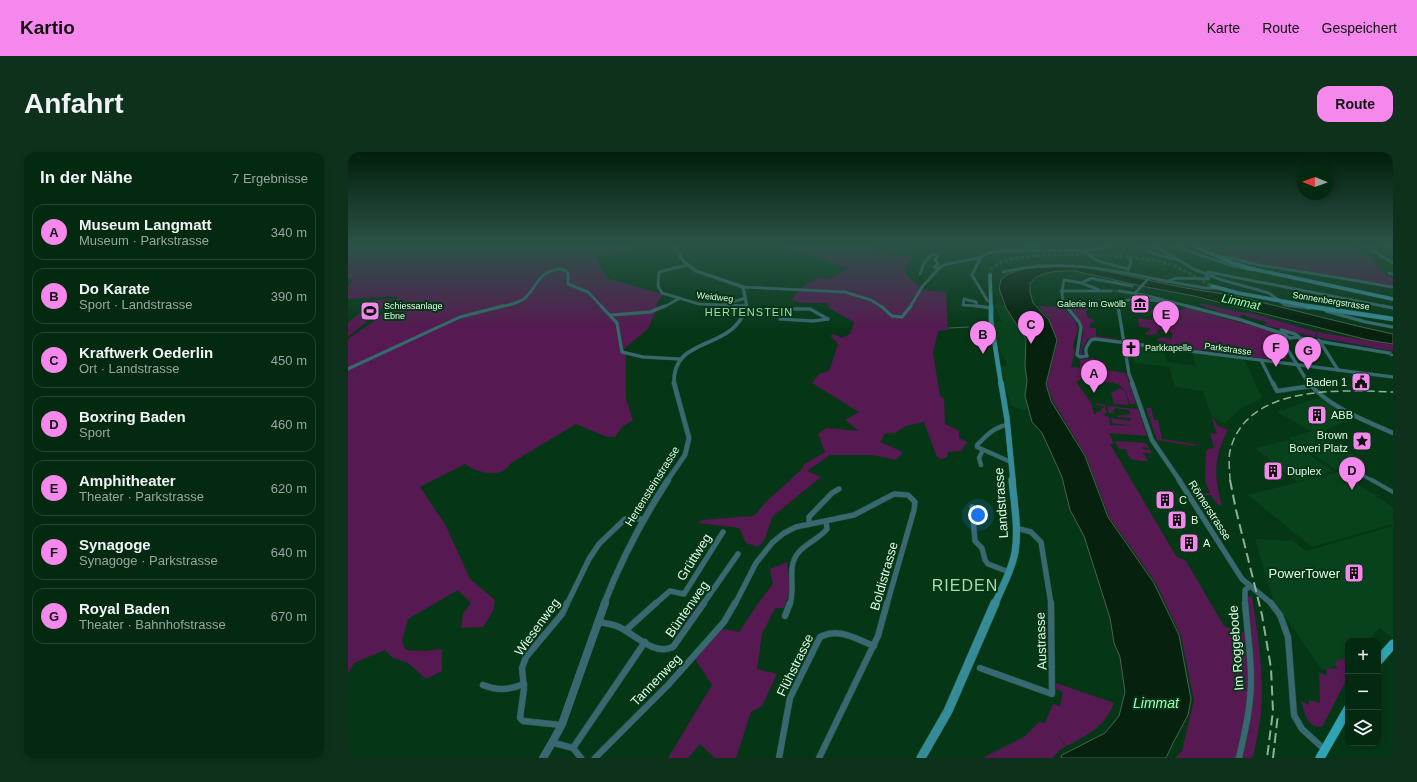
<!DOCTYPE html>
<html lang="de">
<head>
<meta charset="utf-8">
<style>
	body { margin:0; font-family:Helvetica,sans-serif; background:#0d311a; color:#f1f3f6 }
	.controls { position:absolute; right:12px; bottom:12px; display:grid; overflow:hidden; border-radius:8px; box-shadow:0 2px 6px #0003 }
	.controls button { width:36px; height:36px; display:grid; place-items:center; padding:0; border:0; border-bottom:1px solid #254531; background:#042911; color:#f1f3f6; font:20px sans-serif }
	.compass { position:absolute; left:949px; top:12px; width:36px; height:36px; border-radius:50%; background:#042911; box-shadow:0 2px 6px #0003; rotate:271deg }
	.you { position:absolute; left:630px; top:363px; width:14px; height:14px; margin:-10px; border:3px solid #fff; border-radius:50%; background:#1a73e8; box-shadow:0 0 0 6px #1a73e833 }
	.badge { display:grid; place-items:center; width:26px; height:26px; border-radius:50%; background:#f688ed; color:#111; font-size:13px; font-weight:700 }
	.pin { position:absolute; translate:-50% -33px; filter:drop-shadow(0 1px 2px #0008) }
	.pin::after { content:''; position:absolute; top:21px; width:14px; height:12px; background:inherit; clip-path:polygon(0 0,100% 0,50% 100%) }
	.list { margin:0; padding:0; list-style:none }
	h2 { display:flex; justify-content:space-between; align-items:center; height:52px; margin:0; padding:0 16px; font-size:17px }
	h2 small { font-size:13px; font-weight:400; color:#97a69f }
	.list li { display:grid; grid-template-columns:26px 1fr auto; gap:12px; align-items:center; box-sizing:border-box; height:56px; margin:0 8px 8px; padding:0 8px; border:1px solid #254531; border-radius:12px }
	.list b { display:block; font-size:15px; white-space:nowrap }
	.list p { margin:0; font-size:13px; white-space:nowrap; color:#97a69f }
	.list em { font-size:13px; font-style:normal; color:#97a69f }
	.icon { flex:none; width:22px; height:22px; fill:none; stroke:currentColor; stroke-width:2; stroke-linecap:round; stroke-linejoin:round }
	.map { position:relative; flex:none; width:1045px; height:606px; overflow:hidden; border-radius:12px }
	header { display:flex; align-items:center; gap:24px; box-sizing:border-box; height:56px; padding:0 20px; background:#f688ed; color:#111 }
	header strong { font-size:19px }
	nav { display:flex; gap:22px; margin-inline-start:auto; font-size:14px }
	.intro { display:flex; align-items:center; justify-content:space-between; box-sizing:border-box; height:96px; padding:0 24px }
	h1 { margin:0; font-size:28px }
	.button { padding:10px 18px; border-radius:12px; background:#f688ed; color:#111; font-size:14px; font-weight:700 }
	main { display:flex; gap:24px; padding:0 24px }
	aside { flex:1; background:#042911; border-radius:12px; box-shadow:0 2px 6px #0003 }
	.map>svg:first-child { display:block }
	.built { fill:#08421d }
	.green { fill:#561952 }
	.water { fill:#06210e; stroke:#48624e }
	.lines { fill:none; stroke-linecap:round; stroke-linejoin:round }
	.stream { stroke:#48624e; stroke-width:1 }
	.minor-tunnel-far1 { stroke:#265436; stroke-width:2.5; stroke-dasharray:2.5 1; stroke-linecap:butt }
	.minor-tunnel { stroke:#265436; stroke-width:3; stroke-dasharray:3 1.5; stroke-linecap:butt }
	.secondary-tunnel { stroke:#265436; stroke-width:3.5; stroke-dasharray:3.5 2; stroke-linecap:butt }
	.pedestrian-far2-casing { stroke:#245234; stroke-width:2.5 }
	.pedestrian-far1-casing { stroke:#245234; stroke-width:4 }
	.pedestrian-casing { stroke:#245234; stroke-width:4.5 }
	.minor-far4-casing { stroke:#245234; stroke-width:3 }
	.minor-far3-casing { stroke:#245234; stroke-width:3.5 }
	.minor-far2-casing { stroke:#245234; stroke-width:5 }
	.minor-far1-casing { stroke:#245234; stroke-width:6 }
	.minor-casing { stroke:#245234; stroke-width:7 }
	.tertiary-far4-casing { stroke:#245234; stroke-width:3.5 }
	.tertiary-far3-casing { stroke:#245234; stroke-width:4 }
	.tertiary-far2-casing { stroke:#245234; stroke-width:5.5 }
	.tertiary-far1-casing { stroke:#245234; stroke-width:7 }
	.tertiary-casing { stroke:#245234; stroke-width:8 }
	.secondary-far4-casing { stroke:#245234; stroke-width:4 }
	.secondary-far3-casing { stroke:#245234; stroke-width:5 }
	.secondary-far2-casing { stroke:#245234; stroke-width:6 }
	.secondary-far1-casing { stroke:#245234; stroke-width:8 }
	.secondary-casing { stroke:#245234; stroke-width:10 }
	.primary-casing { stroke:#245234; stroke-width:10 }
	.pedestrian-far2 { stroke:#386972; stroke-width:2 }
	.pedestrian-far1 { stroke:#386972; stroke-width:3 }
	.pedestrian { stroke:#386972; stroke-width:3.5 }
	.minor-far4 { stroke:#386972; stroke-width:2.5 }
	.minor-far3 { stroke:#386972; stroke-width:3 }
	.minor-far2 { stroke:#386972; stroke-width:4 }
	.minor-far1 { stroke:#386972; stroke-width:5 }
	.minor { stroke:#386972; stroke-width:6 }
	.tertiary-far4 { stroke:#386972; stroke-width:3 }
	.tertiary-far3 { stroke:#386972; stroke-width:3.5 }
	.tertiary-far2 { stroke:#386972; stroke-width:4.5 }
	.tertiary-far1 { stroke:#386972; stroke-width:6 }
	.tertiary { stroke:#386972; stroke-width:8 }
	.secondary-far4 { stroke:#368b99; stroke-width:3.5 }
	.secondary-far3 { stroke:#368b99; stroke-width:4.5 }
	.secondary-far2 { stroke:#368b99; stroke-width:5.5 }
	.secondary-far1 { stroke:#368b99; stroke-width:7 }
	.secondary { stroke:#368b99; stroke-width:9 }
	.primary { stroke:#2fa4b6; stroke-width:9 }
	.rail-far1 { stroke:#8fb098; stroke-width:1.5; stroke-dasharray:8 4; stroke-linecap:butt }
	.rail { stroke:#8fb098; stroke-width:2; stroke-dasharray:10 5; stroke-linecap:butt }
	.labels { text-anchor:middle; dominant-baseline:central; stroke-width:4; stroke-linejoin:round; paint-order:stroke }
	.far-street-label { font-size:9px; fill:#e1f9e5; stroke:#053717 }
	.far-poi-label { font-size:9px; fill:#e1f9e5; stroke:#053717; text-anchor:start }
	.far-quarter-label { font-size:11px; letter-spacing:1px; fill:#a9dbb2; stroke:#053717 }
	.poi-label { font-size:11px; fill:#e1f9e5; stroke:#053717; text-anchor:start }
	.street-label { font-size:11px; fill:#e1f9e5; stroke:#053717 }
	.water-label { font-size:12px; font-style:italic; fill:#a7fbb9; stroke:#053717 }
	.near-street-label { font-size:13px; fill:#e1f9e5; stroke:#053717 }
	.near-poi-label { font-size:13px; fill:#e1f9e5; stroke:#053717; text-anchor:end }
	.near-water-label { font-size:14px; font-style:italic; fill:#a7fbb9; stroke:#053717 }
	.near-quarter-label { font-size:16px; letter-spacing:1px; fill:#a9dbb2; stroke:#053717 }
</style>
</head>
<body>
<header>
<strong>Kartio</strong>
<nav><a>Karte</a><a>Route</a><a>Gespeichert</a></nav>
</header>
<div class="intro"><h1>Anfahrt</h1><a class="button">Route</a></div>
<main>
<aside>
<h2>In der Nähe<small>7 Ergebnisse</small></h2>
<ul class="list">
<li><span class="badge">A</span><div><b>Museum Langmatt</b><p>Museum · Parkstrasse</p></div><em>340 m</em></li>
<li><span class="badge">B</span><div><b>Do Karate</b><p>Sport · Landstrasse</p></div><em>390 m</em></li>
<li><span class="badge">C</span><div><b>Kraftwerk Oederlin</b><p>Ort · Landstrasse</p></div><em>450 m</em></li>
<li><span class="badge">D</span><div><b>Boxring Baden</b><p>Sport</p></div><em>460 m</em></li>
<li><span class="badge">E</span><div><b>Amphitheater</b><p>Theater · Parkstrasse</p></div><em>620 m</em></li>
<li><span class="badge">F</span><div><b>Synagoge</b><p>Synagoge · Parkstrasse</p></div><em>640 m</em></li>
<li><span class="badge">G</span><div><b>Royal Baden</b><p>Theater · Bahnhofstrasse</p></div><em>670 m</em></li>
</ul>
</aside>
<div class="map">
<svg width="1045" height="606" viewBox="0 0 1045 606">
	<rect width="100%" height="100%" fill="#053717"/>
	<!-- built -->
	<g class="built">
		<path d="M788,95H792L805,102L800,104L823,112L816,119L793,113L783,100Z"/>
		<path d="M646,152L657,153L665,166L687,183L681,229L677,240L681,255L676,258L663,254L651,214H658V209L651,196L646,170H654Z"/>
		<path d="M787,193L815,197L819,210L848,214L844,201L896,207L914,246L893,256L877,271L864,265L855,239L827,235L821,215L786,211L785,200H789Z"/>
		<path d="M973,247L1007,266L969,281L1017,309L988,318L941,286L963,279L929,260L959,249Z"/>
		<path d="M940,288L985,319L949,330L907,296Z"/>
		<path d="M991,320L1045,355V372L964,395L900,343Z"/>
		<path d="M1045,374V486L1031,476L1021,489H1000V510L974,518L925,447L907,387L945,389L958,399Z"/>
	</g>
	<!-- green -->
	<g class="green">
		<path d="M0,93H284L283,99L249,105L258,126L315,142L308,153L310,155L300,177L276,197L278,206V247L285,268L274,275L267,285H259L228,272L163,311C161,313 159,317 156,318C146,325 126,319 117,312L72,335L98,374L122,427L147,448L145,459L135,475L113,476L115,462L123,451L110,438L60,467L54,489L58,498L76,499L94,497V519L78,527L60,511L45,506L37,498L6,511L0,522V187C14,177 44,160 50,144L0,147V134L5,128L0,126Z"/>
		<path d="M423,93H522L530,97L526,99L528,101L533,100L531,97L549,105L555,101L565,104L560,111L558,122L575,138L598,140L600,178L590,179L585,201L592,244L596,247L597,272L611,279V286L619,290L613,299L600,300L599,305L594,307L589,305L576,270L558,274L547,281H538L532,290L555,300L548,308L525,303H482L459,319L473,325L424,365L417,387L410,395L398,391L391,376L350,371L353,368L406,364L417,351L455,316V313L477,300L470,282L478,276L511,279L497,268L511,260L464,231L471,222L481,219L490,193L488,189L482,184L485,182L494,186L502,182L506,170L481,156L480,151H455L443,148L453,136L469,126L481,127L499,117L477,107Z"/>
		<path d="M847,93H1006C1017,100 1023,109 1033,116L1030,117L1037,121L1033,122L1045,126V135L955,118L895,112Z"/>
		<path d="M718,146L739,149L752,147L757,151L756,152H744V155L738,159L739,165L748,169L742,171V175L748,176V184L770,187V189L744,186L740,187L734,197L735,203L733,204L731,202C733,195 737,178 733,171C728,162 720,157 718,146Z"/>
		<path d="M46,147L0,185V171L27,148Z"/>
		<path d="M852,151L896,161L899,160L969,180L967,185L916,173L918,170L894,163L891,166L866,160L868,158L855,155L856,154L851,153Z"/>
		<path d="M812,153L834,158L839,156L930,181L932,183H926L939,207L931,208L817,194L816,190L810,189L809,187L814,185L823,187L825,183L822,180L811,177L809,179L810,182L797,183V181L803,177L802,176L791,175L790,166L804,168L805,163L801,161L805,157L812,156Z"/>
		<path d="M693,154L715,155L729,171H726L728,172L730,177L725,194L727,199L723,215L732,216V208L744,206L757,211L758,218L778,221L788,252H782L777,238L771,233L769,225L771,233L766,231L764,228L765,231L737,228V225L733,224V227L728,230L743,250L746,262H748V260L753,259V256H756L755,254L748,253V251L757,253L759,261H756L757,264L761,265L762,273L786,274L764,271L763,266L783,269L782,266L770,265V263L786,264L775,263L782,262L781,258L766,256L767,258H764L767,261H761L759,254L790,257L799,284L761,281L766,292H762L828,404L838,409L876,474L902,483L899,444L904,445C909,477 914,509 914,542C914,564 909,585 905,606H827L834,599L846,548L833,484L808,431L762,366L738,304L705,249L699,232L710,188L701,170L703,169L691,155Z"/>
		<path d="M970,180L1045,193V199L968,185Z"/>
		<path d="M773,236L777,239L781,253L766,252L763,241Z"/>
		<path d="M798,256H803L806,268H810L814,287L858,294L846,293V294L809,288Z"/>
		<path d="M864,267H866L869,273L880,278C865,307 866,323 874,354L869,352L863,343L846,344L845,342L862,341L857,329L858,300L860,297L866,296L862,281L869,282Z"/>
		<path d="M767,289L798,291L801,296L794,295L795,297L803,298L804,301H795L800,309C787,309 780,309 778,297H771Z"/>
		<path d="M439,410L442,438L436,456H427L414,482L409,517L429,522L414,554L403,560L388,606H367L352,592L340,606H320L364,533L347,507L372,476L391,480L411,450L425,432L422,417Z"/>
		<path d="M337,455L350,457L338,475L326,473Z"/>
		<path d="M1000,505V525L974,575C958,575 957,561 953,549L961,553V548L972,551L971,521L979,523L978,516L989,517L987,510Z"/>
		<path d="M708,531L766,551C756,576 742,581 719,594L707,581L718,594L712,598L704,606H634L676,585L691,570L697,571L705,552L712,554L715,540L708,537Z"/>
	</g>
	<!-- water -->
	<path class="water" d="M688,113C734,111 778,124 823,133C850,139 877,141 904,148C951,159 997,172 1045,182V192L1020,188L846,144L793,134L727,119C712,119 692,118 682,131V140L685,151L701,168L709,188L698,232L703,249L737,304L760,365L806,431L831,483L843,547L840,563L825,591L818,606H713L714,603L757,581L771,564L777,540L772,505L766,491L762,466L736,384L722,358L714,325L694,281L684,270L677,244L679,229L677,214L678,187L658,156L651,136L653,128L658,123L678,115Z"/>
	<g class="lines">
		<!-- stream -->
		<g class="stream">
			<path d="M772,103L777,95L773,93"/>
			<path d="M783,106L784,110"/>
			<path d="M601,176L621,175"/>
		</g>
		<!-- minor-tunnel-far1 -->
		<path class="minor-tunnel-far1" d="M763,139H771"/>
		<!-- minor-tunnel -->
		<path class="minor-tunnel" d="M1041,201H1045"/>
		<!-- secondary-tunnel -->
		<path class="secondary-tunnel" d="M642,123V118C645,116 648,113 652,111C680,97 791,102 821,112C836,117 849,127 864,134"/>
		<defs>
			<path id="pedestrian-far2" d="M1043,203H1045"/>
			<path id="pedestrian-far1" d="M1000,315L1025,329"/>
			<path id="pedestrian" d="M1024,328L1045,340"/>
			<g id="minor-far4">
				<path d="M792,93L806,102L830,108"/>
				<path d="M805,93L849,119"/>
				<path d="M823,93L882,113L904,118"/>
				<path d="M1016,93L1045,111"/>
				<path d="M1037,93L1045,97"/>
				<path d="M677,98V96L693,93"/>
				<path d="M734,98L750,109L780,117"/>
				<path d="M872,105C886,105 897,111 911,113C955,120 1000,127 1044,135"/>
				<path d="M631,106L632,107L624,123L639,148L642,150"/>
				<path d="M339,113L311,120L310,134L314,141L351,152L399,154"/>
				<path d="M780,118L783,110L781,106"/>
				<path d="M848,118L874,128L921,141L937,153L954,155"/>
				<path d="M655,120C711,107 757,116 812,128C827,131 842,133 857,136H869"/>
				<path d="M860,120L1040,155"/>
				<path d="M1041,121L1045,122"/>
				<path d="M572,122L576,111L584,102L590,103L587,108L590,112L586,115L591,117"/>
				<path d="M752,128L784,134"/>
				<path d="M820,129L829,126L861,127L858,124"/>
				<path d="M735,130L744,126L750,128"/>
				<path d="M395,135L497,140L523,148L534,155"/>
				<path d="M713,139H763"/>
				<path d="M771,139L796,143L843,155"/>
				<path d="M787,141L801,126"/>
				<path d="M616,147L628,150L629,154L615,153Z"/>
				<path d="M377,152L398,146"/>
				<path d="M629,154L636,155"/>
				<path d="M151,155C160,153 170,152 177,146C188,136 190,122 206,118C211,116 216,117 220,121V132L240,140L254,155"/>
				<path d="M316,155L332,146"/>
				<path d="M562,155L574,135L592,115L599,112L631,106L641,101L656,99L749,98L763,93"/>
				<path d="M719,155C712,147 714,138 716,128L734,131L751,138"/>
				<path d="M770,155V152C783,144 798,148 812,149L814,147"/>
			</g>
			<g id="minor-far3">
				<path d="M253,154L269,171L274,200L295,205L332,207"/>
				<path d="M533,154L544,164L554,165L563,154"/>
				<path d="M629,154L643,156"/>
				<path d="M718,154L731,170L733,175L729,203L732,205L739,204C736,197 739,194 743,188L747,187L1045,225"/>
				<path d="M770,154L781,222L785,232"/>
				<path d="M839,154L893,168L936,182"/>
				<path d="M946,154L962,156"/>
				<path d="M1035,154L1045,156"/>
				<path d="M399,157H462L480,167"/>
				<path d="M978,159L1018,170L1045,175"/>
				<path d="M263,163L302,160L317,154"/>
				<path d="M432,167L465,169L480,167"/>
				<path d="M933,178L947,182L951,185L942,186L936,182"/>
				<path d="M937,184L940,198L961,232"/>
				<path d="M951,186L1041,201"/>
				<path d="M971,188L990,218"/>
				<path d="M913,208L925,232"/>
				<path d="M0,217L112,165L155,154"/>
			</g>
			<g id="minor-far2">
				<path d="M784,231L804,288L832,329"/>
				<path d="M925,231L929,239L964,234"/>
				<path d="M961,231C982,256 1016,268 1045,281"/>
				<path d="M660,273C647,274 638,284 629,293V295L663,310"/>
				<path d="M633,313L631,306L635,298"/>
			</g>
			<g id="minor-far1">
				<path d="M831,328L894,427L924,452"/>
				<path d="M624,355L627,389L634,396L637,408L640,412L661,420"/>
				<path d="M461,372V365L484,341L491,337"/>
				<path d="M668,376L683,380L693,390L703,452"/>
				<path d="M219,452L241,407L251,392L277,367H295"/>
				<path d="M307,452L322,439L336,442L375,380"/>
				<path d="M355,452L390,402"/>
				<path d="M387,452L408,411L425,390L436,381L448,375L506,363L546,342L560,343L567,350L566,358L539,452"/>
				<path d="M442,452C448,435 438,416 450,401C458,391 471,387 479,377L478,369"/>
				<path d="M897,452V438L902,434"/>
			</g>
			<g id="minor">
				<path d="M923,451L932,463L940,485L946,563L954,577L976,597"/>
				<path d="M437,464L442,451"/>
				<path d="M250,470C258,471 264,472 271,475C288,483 306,504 325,495L356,451"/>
				<path d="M278,478L308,451"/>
				<path d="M632,516L704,542L703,451"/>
				<path d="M135,533C149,539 162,538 176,532"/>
				<path d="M213,573L175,569L172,566L176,537L174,516L178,505L214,462L219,451"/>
				<path d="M206,591L225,596L233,606"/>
				<path d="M225,596L297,490"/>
				<path d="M247,606L320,533L376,470L387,451"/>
				<path d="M431,606L442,546L472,485C491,475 508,487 526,494"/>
				<path d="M471,606L530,484L539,451"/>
				<path d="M891,606C897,580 903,554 903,527C903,502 899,477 897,451"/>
			</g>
			<path id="tertiary-far4" d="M326,93L335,109L348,119L395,135L399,155"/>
			<path id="tertiary-far3" d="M326,232C324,186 376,198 394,165C397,162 399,158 398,154"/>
			<path id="tertiary-far2" d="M319,329L337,303L341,286L326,231"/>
			<path id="tertiary-far1" d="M256,452C273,408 294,368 320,328"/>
			<path id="tertiary" d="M195,606L205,589L214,572L257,451"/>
			<g id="secondary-far4">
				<path d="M843,93L885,111L905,117L1045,147"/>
				<path d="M642,123L643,155"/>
				<path d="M864,134L890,141L966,155"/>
			</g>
			<g id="secondary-far3">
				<path d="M643,154V168L653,232"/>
				<path d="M959,154L1045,167"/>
			</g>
			<path id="secondary-far2" d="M653,231L659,267L665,329"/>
			<path id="secondary-far1" d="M647,452C654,435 664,418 667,400C671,377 666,352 664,328"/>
			<path id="secondary" d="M573,606L600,559L647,451"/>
			<g id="primary">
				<path d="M1030,509L1045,492"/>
				<path d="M972,606L1000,557"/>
			</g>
		</defs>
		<!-- pedestrian-far2 casing -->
		<use href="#pedestrian-far2" class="pedestrian-far2-casing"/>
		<!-- pedestrian-far1 casing -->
		<use href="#pedestrian-far1" class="pedestrian-far1-casing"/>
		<!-- pedestrian casing -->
		<use href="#pedestrian" class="pedestrian-casing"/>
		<!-- minor-far4 casing -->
		<use href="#minor-far4" class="minor-far4-casing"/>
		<!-- minor-far3 casing -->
		<use href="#minor-far3" class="minor-far3-casing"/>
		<!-- minor-far2 casing -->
		<use href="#minor-far2" class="minor-far2-casing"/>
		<!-- minor-far1 casing -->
		<use href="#minor-far1" class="minor-far1-casing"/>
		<!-- minor casing -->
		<use href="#minor" class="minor-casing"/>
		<!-- tertiary-far4 casing -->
		<use href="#tertiary-far4" class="tertiary-far4-casing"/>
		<!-- tertiary-far3 casing -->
		<use href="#tertiary-far3" class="tertiary-far3-casing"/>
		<!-- tertiary-far2 casing -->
		<use href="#tertiary-far2" class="tertiary-far2-casing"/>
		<!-- tertiary-far1 casing -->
		<use href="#tertiary-far1" class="tertiary-far1-casing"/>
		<!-- tertiary casing -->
		<use href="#tertiary" class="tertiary-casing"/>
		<!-- secondary-far4 casing -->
		<use href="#secondary-far4" class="secondary-far4-casing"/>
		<!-- secondary-far3 casing -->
		<use href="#secondary-far3" class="secondary-far3-casing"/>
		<!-- secondary-far2 casing -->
		<use href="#secondary-far2" class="secondary-far2-casing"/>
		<!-- secondary-far1 casing -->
		<use href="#secondary-far1" class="secondary-far1-casing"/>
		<!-- secondary casing -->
		<use href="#secondary" class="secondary-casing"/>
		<!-- primary casing -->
		<use href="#primary" class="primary-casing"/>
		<!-- pedestrian-far2 -->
		<use href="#pedestrian-far2" class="pedestrian-far2"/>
		<!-- pedestrian-far1 -->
		<use href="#pedestrian-far1" class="pedestrian-far1"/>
		<!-- pedestrian -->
		<use href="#pedestrian" class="pedestrian"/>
		<!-- minor-far4 -->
		<use href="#minor-far4" class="minor-far4"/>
		<!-- minor-far3 -->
		<use href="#minor-far3" class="minor-far3"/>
		<!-- minor-far2 -->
		<use href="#minor-far2" class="minor-far2"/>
		<!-- minor-far1 -->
		<use href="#minor-far1" class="minor-far1"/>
		<!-- minor -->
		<use href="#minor" class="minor"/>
		<!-- tertiary-far4 -->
		<use href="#tertiary-far4" class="tertiary-far4"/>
		<!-- tertiary-far3 -->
		<use href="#tertiary-far3" class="tertiary-far3"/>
		<!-- tertiary-far2 -->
		<use href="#tertiary-far2" class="tertiary-far2"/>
		<!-- tertiary-far1 -->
		<use href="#tertiary-far1" class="tertiary-far1"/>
		<!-- tertiary -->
		<use href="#tertiary" class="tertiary"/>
		<!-- secondary-far4 -->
		<use href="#secondary-far4" class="secondary-far4"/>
		<!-- secondary-far3 -->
		<use href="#secondary-far3" class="secondary-far3"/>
		<!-- secondary-far2 -->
		<use href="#secondary-far2" class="secondary-far2"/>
		<!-- secondary-far1 -->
		<use href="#secondary-far1" class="secondary-far1"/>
		<!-- secondary -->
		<use href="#secondary" class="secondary"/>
		<!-- primary -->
		<use href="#primary" class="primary"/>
		<!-- rail-far1 -->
		<path class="rail-far1" d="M882,329C882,320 880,308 882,299C898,232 992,238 1045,240"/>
		<!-- rail -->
		<g class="rail">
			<path d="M882,328L888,358L914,463L923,516L925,559L919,606"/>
			<path d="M925,606L930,562"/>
		</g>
	</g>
	<!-- sky -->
	<linearGradient id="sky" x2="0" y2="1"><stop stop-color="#031e0d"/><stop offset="0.52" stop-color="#2a5347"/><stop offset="1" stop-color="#2a5347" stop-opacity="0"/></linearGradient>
	<rect width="1045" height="178" fill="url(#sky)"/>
	<!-- icons -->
	<defs>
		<symbol id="museum-square" viewBox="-11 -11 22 22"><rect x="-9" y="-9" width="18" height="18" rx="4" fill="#f688ed" stroke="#053717"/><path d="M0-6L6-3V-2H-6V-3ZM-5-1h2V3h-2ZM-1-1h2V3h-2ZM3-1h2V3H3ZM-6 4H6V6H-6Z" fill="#111"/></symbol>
		<symbol id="stadium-square" viewBox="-11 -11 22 22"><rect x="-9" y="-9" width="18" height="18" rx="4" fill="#f688ed" stroke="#053717"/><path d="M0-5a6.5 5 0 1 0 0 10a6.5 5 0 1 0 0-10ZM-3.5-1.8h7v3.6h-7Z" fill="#111"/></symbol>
		<symbol id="church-square" viewBox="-11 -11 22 22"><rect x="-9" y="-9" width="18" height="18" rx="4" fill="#f688ed" stroke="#053717"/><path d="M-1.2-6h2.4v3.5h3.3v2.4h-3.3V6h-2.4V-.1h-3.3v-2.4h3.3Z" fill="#111"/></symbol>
		<symbol id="civic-square" viewBox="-11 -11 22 22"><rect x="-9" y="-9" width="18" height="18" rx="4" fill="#f688ed" stroke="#053717"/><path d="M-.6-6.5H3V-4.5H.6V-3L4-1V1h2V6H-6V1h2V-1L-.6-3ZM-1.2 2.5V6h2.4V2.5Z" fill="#111"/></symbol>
		<symbol id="building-square" viewBox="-11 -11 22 22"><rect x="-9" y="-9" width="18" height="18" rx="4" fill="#f688ed" stroke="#053717"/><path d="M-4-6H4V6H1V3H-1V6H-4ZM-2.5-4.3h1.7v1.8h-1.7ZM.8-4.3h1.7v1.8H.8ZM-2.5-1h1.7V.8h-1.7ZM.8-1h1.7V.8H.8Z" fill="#111"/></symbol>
		<symbol id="sight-square" viewBox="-11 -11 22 22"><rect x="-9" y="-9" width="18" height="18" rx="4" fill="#f688ed" stroke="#053717"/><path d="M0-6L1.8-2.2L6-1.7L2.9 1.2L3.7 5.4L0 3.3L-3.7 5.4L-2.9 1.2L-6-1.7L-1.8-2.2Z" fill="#111"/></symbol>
	</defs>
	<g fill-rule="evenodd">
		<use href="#museum-square" x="781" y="141" width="22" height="22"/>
		<use href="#stadium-square" x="11" y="148" width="22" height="22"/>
		<use href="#church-square" x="772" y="185" width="22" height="22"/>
		<use href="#civic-square" x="1002" y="219" width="22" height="22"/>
		<use href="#building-square" x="958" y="252" width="22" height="22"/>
		<use href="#sight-square" x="1003" y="278" width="22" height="22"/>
		<use href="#building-square" x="914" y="308" width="22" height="22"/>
		<use href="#building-square" x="806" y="337" width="22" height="22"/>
		<use href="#building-square" x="818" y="357" width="22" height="22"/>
		<use href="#building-square" x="830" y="380" width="22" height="22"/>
		<use href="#building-square" x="995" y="410" width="22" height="22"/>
	</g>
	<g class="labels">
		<!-- far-street labels -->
		<g class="far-street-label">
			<text transform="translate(367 145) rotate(6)">Weidweg</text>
			<text transform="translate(983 149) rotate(9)">Sonnenbergstrasse</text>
			<text transform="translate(880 197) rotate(8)">Parkstrasse</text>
		</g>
		<!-- far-poi labels -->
		<g class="far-poi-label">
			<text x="778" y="152" text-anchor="end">Galerie im Gwölb</text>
			<text x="36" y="154">Schiessanlage<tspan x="36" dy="10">Ebne</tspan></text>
			<text x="797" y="196">Parkkapelle</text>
		</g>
		<!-- far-quarter labels -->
		<g class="far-quarter-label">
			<text x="401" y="160">HERTENSTEIN</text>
		</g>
		<!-- poi labels -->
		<g class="poi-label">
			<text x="999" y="230" text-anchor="end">Baden 1</text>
			<text x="983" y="263">ABB</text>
			<text x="1000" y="283" text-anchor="end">Brown<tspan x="1000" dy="13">Boveri Platz</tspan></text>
			<text x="939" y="319">Duplex</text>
			<text x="831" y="348">C</text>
			<text x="843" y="368">B</text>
			<text x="855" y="391">A</text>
		</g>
		<!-- street labels -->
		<g class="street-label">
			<text transform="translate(304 334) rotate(-58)">Hertensteinstrasse</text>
			<text transform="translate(862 358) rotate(57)">Römerstrasse</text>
		</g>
		<!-- water labels -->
		<g class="water-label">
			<text transform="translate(893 150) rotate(12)">Limmat</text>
		</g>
		<!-- near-street labels -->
		<g class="near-street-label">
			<text transform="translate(653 351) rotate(-94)">Landstrasse</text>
			<text transform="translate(346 405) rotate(-58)">Grüttweg</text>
			<text transform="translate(536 424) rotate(-74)">Boldistrasse</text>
			<text transform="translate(339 457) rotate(-55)">Büntenweg</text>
			<text transform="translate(189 475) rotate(-54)">Wiesenweg</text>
			<text transform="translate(693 489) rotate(-92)">Austrasse</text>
			<text transform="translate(888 496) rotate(-94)">Im Roggebode</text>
			<text transform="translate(447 513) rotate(-64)">Flühstrasse</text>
			<text transform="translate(308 528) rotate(-46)">Tannenweg</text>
		</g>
		<!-- near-poi labels -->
		<g class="near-poi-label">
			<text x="992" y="421">PowerTower</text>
		</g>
		<!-- near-water labels -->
		<g class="near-water-label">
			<text x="808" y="551">Limmat</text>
		</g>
		<!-- near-quarter labels -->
		<g class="near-quarter-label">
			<text x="617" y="433">RIEDEN</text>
		</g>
	</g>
</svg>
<div class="controls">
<button>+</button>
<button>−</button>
<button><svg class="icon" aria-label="layers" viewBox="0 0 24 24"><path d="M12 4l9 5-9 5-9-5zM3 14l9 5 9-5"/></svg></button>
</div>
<svg class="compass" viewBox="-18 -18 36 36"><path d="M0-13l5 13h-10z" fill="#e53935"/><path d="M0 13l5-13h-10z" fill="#97a69f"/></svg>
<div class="you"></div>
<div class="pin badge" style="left:746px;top:241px">A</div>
<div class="pin badge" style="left:635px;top:202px">B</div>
<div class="pin badge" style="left:683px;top:192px">C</div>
<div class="pin badge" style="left:1004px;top:338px">D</div>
<div class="pin badge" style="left:818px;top:182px">E</div>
<div class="pin badge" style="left:928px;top:215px">F</div>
<div class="pin badge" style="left:960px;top:218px">G</div>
</div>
</main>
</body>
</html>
